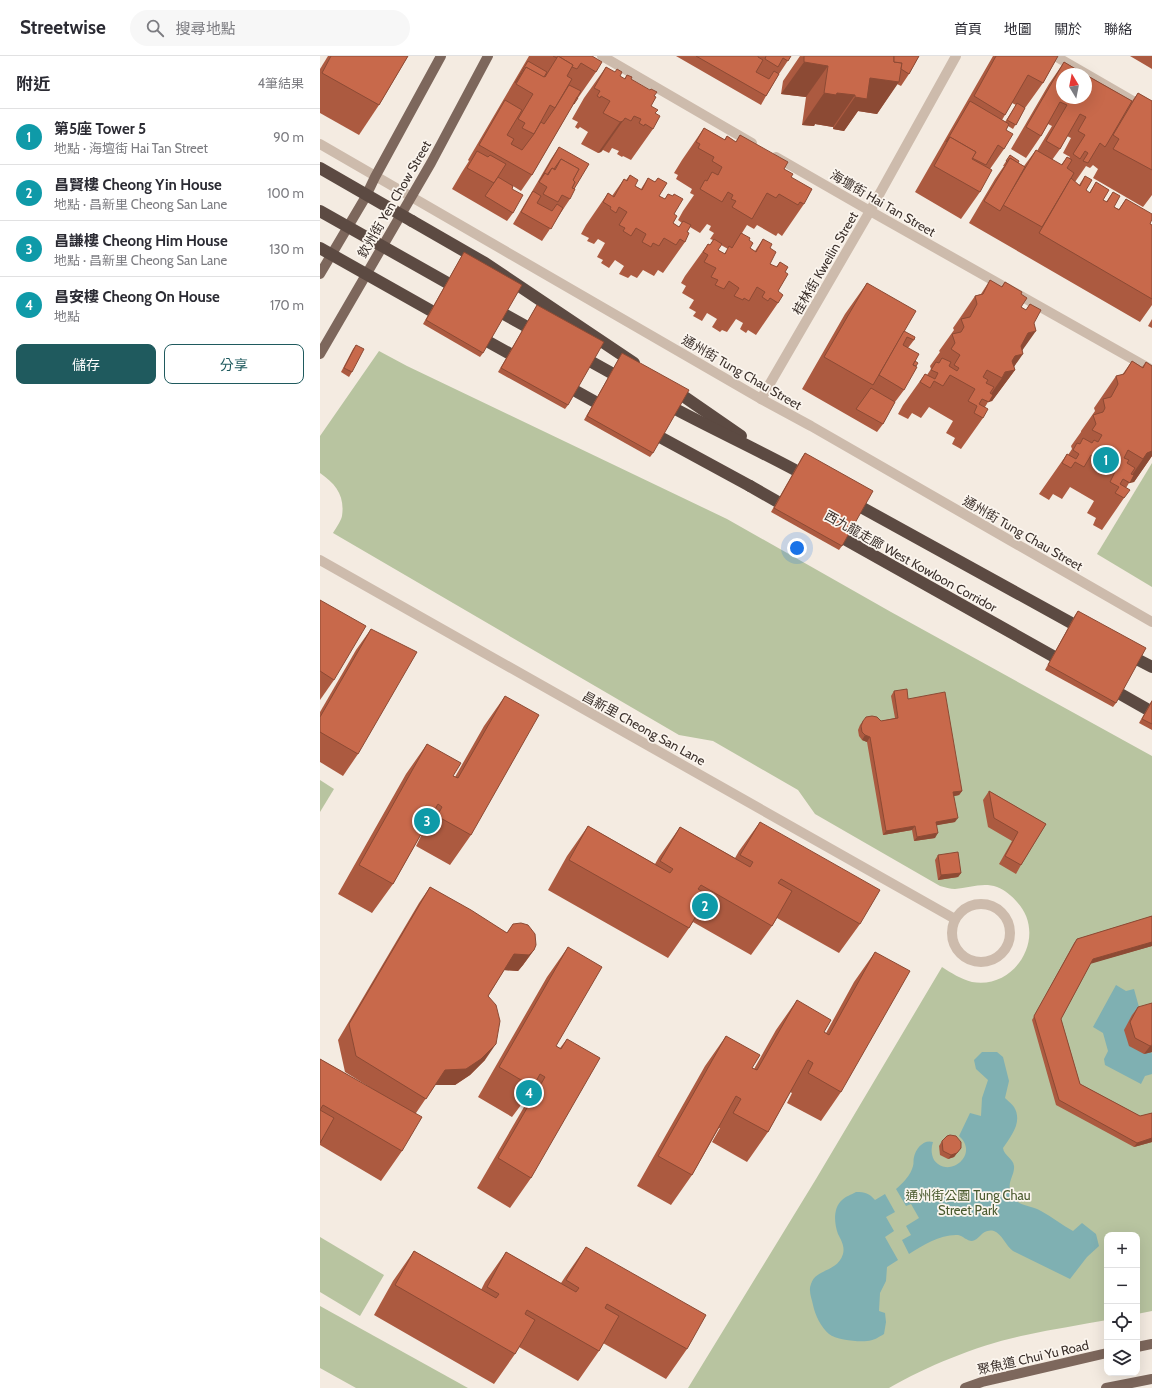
<!DOCTYPE html>
<html lang="zh-TW">
<head>
<meta charset="utf-8">
<style>
	body { margin:0; font-family:Cabin,"Noto Sans TC",sans-serif; background:#f7f7f7; color:#2b2b33 }
	.controls { position:absolute; right:12px; bottom:12px; display:grid; overflow:hidden; border-radius:8px; box-shadow:0 4px 16px #0002 }
	.controls button { width:36px; height:36px; display:grid; place-items:center; padding:0; border:0; border-bottom:1px solid #e1e1e2; background:#fff; color:#2b2b33; font:20px sans-serif }
	.compass { position:absolute; left:736px; top:12px; width:36px; height:36px; border-radius:50%; background:#fff; box-shadow:0 4px 16px #0002; rotate:350deg }
	.you { position:absolute; left:477px; top:492px; width:14px; height:14px; margin:-10px; border:3px solid #fff; border-radius:50%; background:#1a73e8; box-shadow:0 0 0 6px #1a73e833 }
	.badge { display:grid; place-items:center; width:26px; height:26px; border-radius:50%; background:#1f5a5e; color:#fff; font-size:13px; font-weight:700 }
	.pin { position:absolute; translate:-50% -50%; border:2px solid #fff; box-shadow:0 1px 4px #0006 }
	.list { margin:0; padding:0; list-style:none }
	h2 { display:flex; justify-content:space-between; align-items:center; height:52px; margin:0; padding:0 16px; font-size:17px }
	h2 small { font-size:13px; font-weight:400; color:#7c7c81 }
	.list li { display:grid; grid-template-columns:26px 1fr auto; gap:12px; align-items:center; box-sizing:border-box; height:56px; padding:0 16px; border-top:1px solid #e1e1e2 }
	.list b { display:block; font-size:15px; white-space:nowrap }
	.list p { margin:0; font-size:13px; white-space:nowrap; color:#7c7c81 }
	.list em { font-size:13px; font-style:normal; color:#7c7c81 }
	.actions { display:flex; gap:8px; padding:12px 16px }
	.actions a { flex:1; padding:9px 0; border:1px solid #1f5a5e; border-radius:8px; text-align:center; font-size:14px; color:#1f5a5e }
	.actions .main { background:#1f5a5e; color:#fff }
	.icon { flex:none; width:22px; height:22px; fill:none; stroke:currentColor; stroke-width:2; stroke-linecap:round; stroke-linejoin:round }
	.map { position:relative; flex:none; width:832px; height:1332px; overflow:hidden }
	header { display:flex; align-items:center; gap:24px; box-sizing:border-box; height:56px; padding:0 20px; background:#fff; border-bottom:1px solid #e1e1e2 }
	header strong { font-size:19px }
	nav { display:flex; gap:22px; margin-inline-start:auto; font-size:14px }
	.search { width:280px; height:36px; background:#f7f7f7; display:flex; align-items:center; gap:10px; box-sizing:border-box; padding:0 14px; border-radius:22px; color:#7c7c81; font-size:15px }
	main { display:flex }
	aside { flex:1; background:#fff }
	.map>svg:first-child { display:block }
	.green { fill:#b8c4a0 }
	.water { fill:#7fb0b2 }
	.lines { fill:none; stroke-linecap:round; stroke-linejoin:round }
	.minor { stroke:#cdbbac; stroke-width:10 }
	.major { stroke:#7d675c; stroke-width:10 }
	.highway { stroke:#5c4a42; stroke-width:12 }
	.highway-bridge { stroke:#5c4a42; stroke-width:12 }
	.wall { fill:#ac5a40; fill-rule:evenodd }
	.shaded-wall { fill:#8c4a34 }
	.building { fill:#c8694b; stroke:#8c4a34 }
	.labels { text-anchor:middle; dominant-baseline:central; stroke-width:3.5; stroke-linejoin:round; paint-order:stroke }
	.street-label { font-size:13px; fill:#3b302b; stroke:#fbf5ee }
	.park-label { font-size:13px; fill:#4a5a2e; stroke:#fbf5ee }
</style>
</head>
<body>
<header>
<strong>Streetwise</strong>
<div class="search"><svg class="icon" aria-label="search" viewBox="0 0 24 24"><circle cx="10" cy="10" r="6"/><path d="M15 15l6 6"/></svg>搜尋地點</div>
<nav><a>首頁</a><a>地圖</a><a>關於</a><a>聯絡</a></nav>
</header>
<main>
<aside>
<h2>附近<small>4筆結果</small></h2>
<ul class="list">
<li><span class="badge" style="background:#0f9aa8">1</span><div><b>第5座 Tower 5</b><p>地點 · 海壇街 Hai Tan Street</p></div><em>90 m</em></li>
<li><span class="badge" style="background:#0f9aa8">2</span><div><b>昌賢樓 Cheong Yin House</b><p>地點 · 昌新里 Cheong San Lane</p></div><em>100 m</em></li>
<li><span class="badge" style="background:#0f9aa8">3</span><div><b>昌謙樓 Cheong Him House</b><p>地點 · 昌新里 Cheong San Lane</p></div><em>130 m</em></li>
<li><span class="badge" style="background:#0f9aa8">4</span><div><b>昌安樓 Cheong On House</b><p>地點</p></div><em>170 m</em></li>
</ul>
<div class="actions"><a class="main">儲存</a><a>分享</a></div>
</aside>
<div class="map">
<svg width="832" height="1332" viewBox="0 0 832 1332">
	<rect width="100%" height="100%" fill="#f4ebe1"/>
	<!-- green -->
	<g class="green">
		<path d="M59,295L87,310L407,463L571,556L832,700V1255L817,1258V1179H787V1264C760,1269 733,1273 706,1279C661,1288 609,1309 569,1332H368L496,1123L622,911C631,917 641,923 652,926C696,934 728,879 697,846C692,840 685,834 677,831C663,826 649,832 635,833C630,833 625,831 620,830L495,758L478,734L393,685L359,679L13,477C16,472 21,465 22,460C25,440 16,428 0,417V380Z"/>
		<path d="M832,407V531L777,498Z"/>
		<path d="M0,724L14,733L0,756Z"/>
		<path d="M0,1181L64,1219L40,1260L0,1236Z"/>
		<path d="M0,1250L148,1332H36L0,1312Z"/>
	</g>
	<!-- water -->
	<g class="water">
		<path d="M796,929L806,935L814,933L832,998V1018L825,1020L821,1028L785,1009L784,1003L788,995L783,977L773,971Z"/>
		<path d="M662,996H677L683,1001L689,1025L685,1042C688,1045 692,1048 694,1051C703,1066 691,1080 683,1092C684,1100 693,1102 694,1110C695,1118 688,1125 690,1134C695,1152 709,1148 721,1155C732,1161 742,1169 753,1175L762,1167L776,1178L779,1190L767,1201L750,1223L693,1195C686,1190 682,1178 674,1175C662,1172 660,1184 652,1185C647,1185 643,1180 638,1179C621,1178 603,1189 589,1198L582,1184L591,1179L586,1170L599,1162L591,1148L586,1150L576,1133C582,1128 591,1119 593,1110C594,1107 593,1104 594,1101C596,1092 604,1083 613,1086C611,1092 611,1098 614,1104C629,1124 660,1098 639,1080L650,1057L661,1060L662,1042L668,1024L656,1013L654,1004Z"/>
		<path d="M536,1136C545,1136 549,1137 555,1144L565,1138L575,1156L566,1161L574,1175L565,1181L578,1204L567,1211L566,1225L560,1237L559,1255L565,1257L566,1266L564,1278C559,1281 553,1285 547,1285C538,1286 516,1284 509,1278C501,1271 495,1259 493,1249C492,1243 488,1235 491,1228C496,1212 517,1217 523,1198C525,1190 521,1184 518,1178C514,1167 513,1152 522,1144C526,1140 531,1139 536,1136Z"/>
	</g>
	<g class="lines">
		<!-- minor -->
		<g class="minor">
			<path d="M282,0L432,87"/>
			<path d="M735,0L832,56"/>
			<path d="M0,88L441,343L491,370L832,566"/>
			<path d="M456,101L550,155L832,314"/>
			<path d="M441,343L550,155L636,0"/>
			<path d="M0,504L635,863"/>
			<circle cx="661" cy="877" r="29"/>
		</g>
		<!-- major -->
		<g class="major">
			<path d="M0,218L45,142L55,121L121,0"/>
			<path d="M0,298L111,107L168,0"/>
			<path d="M817,1291L832,1288"/>
			<path d="M645,1332L662,1326L787,1297"/>
			<path d="M786,1332L832,1323"/>
		</g>
		<!-- highway -->
		<g class="highway">
			<path d="M92,165L165,207L314,307"/>
			<path d="M171,251L218,277"/>
			<path d="M259,299L304,324"/>
			<path d="M353,333L421,380"/>
			<path d="M344,347C392,373 441,395 488,421"/>
			<path d="M430,430L472,454"/>
			<path d="M530,445L764,574"/>
			<path d="M512,476L747,608"/>
			<path d="M805,597L832,611"/>
			<path d="M788,631L832,656"/>
		</g>
		<!-- highway-bridge -->
		<g class="highway-bridge">
			<path d="M0,112L92,165"/>
			<path d="M0,155L140,234"/>
			<path d="M0,192L124,262"/>
			<path d="M156,279L203,305"/>
			<path d="M243,328L288,353"/>
			<path d="M327,374L430,430"/>
		</g>
	</g>
	<!-- wall -->
	<g class="wall">
		<path d="M8,0H88L59,49L39,79L0,57V13Z"/>
		<path d="M209,0H272L276,16L251,52L212,119L201,135L193,130L192,133L193,157L187,165L132,133L142,116L149,105L148,104Z"/>
		<path d="M356,0H471L459,18L446,40L441,49Z"/>
		<path d="M480,0H599L589,18L581,30L577,28L557,58L538,55L524,75L513,73V71L495,68L494,70L482,69L486,41L461,38L463,25Z"/>
		<path d="M673,0H738L723,27L705,52L693,73L688,70L686,74L684,93L670,113L660,136L641,163L595,136ZM692,47L696,49L685,66L682,64Z"/>
		<path d="M810,0H832V13L827,10Z"/>
		<path d="M744,6L812,45L818,37L832,45V139L823,151L773,122L778,113L773,109L770,112L766,110L755,126L759,129L765,120L766,134L769,137L776,126L783,144L786,146L793,136L794,151L799,153L806,143L830,168L832,169V249L820,266L649,167L675,123L684,110H683L690,99L698,107L704,110L716,94L717,95L732,70L728,68L721,80L706,102L691,93L729,28ZM747,80L751,82L743,97L750,101L749,102L747,101L741,109L732,104L740,93Z"/>
		<path d="M286,11L304,23L307,19L311,23L334,40L331,50L335,57L333,73L311,104L303,100L302,101L297,98L299,95L292,92L289,97L283,94L281,96L278,97L261,88L268,76L260,71L258,73L255,71L258,66L252,63L264,42Z"/>
		<path d="M384,72L404,84L407,80L416,86L420,79L464,113L471,121L484,148L462,180L458,177L456,180L437,169L434,173L427,169L422,177L429,184L430,192L435,195L443,183L450,192V208L456,211L460,206L465,216L458,235V247L436,279L428,274L426,277L420,273L423,267L416,263L407,276L402,274L400,276L392,271L397,263L387,257L382,265L373,260L376,256L369,252L374,244L362,237L366,230L361,227L365,220L388,188L390,189L393,184L390,183L394,177L389,174L391,170L387,168L380,177L370,171L367,176L365,186L343,217L338,214L334,220L323,214L317,222L311,219L308,222L299,218L304,210L295,204L289,212L281,207L283,204L277,201L285,187L278,183L274,188L267,185L269,182L261,178L266,169L288,137L292,140L304,123L306,124L310,119L315,130L321,133L328,122L335,126L338,122L339,140L345,143L348,138L354,158L353,167L359,171L362,167L358,164L363,155L374,139L370,137L372,133L356,123L358,119L354,117L362,104ZM401,189L408,193L404,198L398,194Z"/>
		<path d="M239,91L250,143L222,185L193,168L231,103Z"/>
		<path d="M144,196L163,297L160,301L103,268Z"/>
		<path d="M670,224L681,231L685,226L701,238V251L706,254L710,248L714,267L702,295L694,311L695,314L672,345L668,346L665,351L663,362L641,393L632,388L635,382L626,377L633,365L609,351L601,362L592,357L588,363L578,358L583,349L605,318L607,319L611,313L610,310L620,296L619,295L634,274L633,272L655,240L661,238Z"/>
		<path d="M547,227L584,275L594,284L588,292L595,305L584,334L575,346L563,368L557,376L482,333L525,258Z"/>
		<path d="M217,249L248,349L245,353L178,316Z"/>
		<path d="M832,263V272L828,270Z"/>
		<path d="M36,289L32,316L29,321L21,316L33,293Z"/>
		<path d="M302,297L333,397L330,401L264,364Z"/>
		<path d="M812,305L822,311L826,306L832,310V400L814,426L809,427L806,432L804,442L782,474L773,469L776,462L767,457L774,445L750,431L742,443L733,438L729,444L719,438L747,398L748,399L752,393L751,390L761,376V375L775,355L774,352L796,320L802,319Z"/>
		<path d="M485,397L522,490L519,494L451,456L482,401Z"/>
		<path d="M0,544L14,624L0,644Z"/>
		<path d="M758,555L796,647L793,651L725,614L755,559Z"/>
		<path d="M51,573L38,698L23,720L0,706V656L36,594Z"/>
		<path d="M574,635L588,643L642,735L639,739L634,740L635,766L616,769L615,782L594,785L592,774L563,779L547,686L542,684L539,680L538,674L540,669L543,665H561L575,662L571,640Z"/>
		<path d="M185,640L151,779L130,809L96,790L101,780H100L73,828L52,857L18,838L86,718L107,688L133,720L135,721L164,670Z"/>
		<path d="M832,644V674L819,667Z"/>
		<path d="M669,735L726,768L701,809L696,818L679,808L692,785L668,771L663,744Z"/>
		<path d="M440,766L540,868L519,897L457,862L452,870L431,899L373,866L369,872L348,902L228,834L247,800L268,770L335,808L339,801L360,771L415,802L419,795Z"/>
		<path d="M618,799L641,817L638,821L618,824L615,804Z"/>
		<path d="M110,831L187,877L193,868L214,894L203,909L198,915L184,914L168,940L165,1004L150,1019L135,1029H115L96,1057L82,1095L61,1125L0,1089V1003L59,1037L25,1016L18,984L99,847Z"/>
		<path d="M832,860V890L771,907L741,963L760,1028L820,1060L832,1057V1086L814,1091L736,1049L712,964L754,887L757,883Z"/>
		<path d="M248,891L236,990L240,992L247,983L211,1122L190,1152L157,1132L204,1051L201,1049L192,1061L158,1041L227,921Z"/>
		<path d="M555,896L521,1036L501,1065L467,1047L472,1037L470,1036L448,1076L427,1106L392,1086L400,1072H399L372,1119L351,1149L317,1130L385,1010L406,980L432,1012L434,1013L456,974L477,944L504,976L506,977L534,926Z"/>
		<path d="M818,951L832,996L824,998L809,990L804,974L812,959Z"/>
		<path d="M622,1085L641,1092L634,1101L628,1103L620,1099L619,1090Z"/>
		<path d="M266,1191L367,1293L346,1323L283,1287L279,1295L258,1325L199,1291L195,1298L174,1328L54,1259L73,1225L94,1195L161,1234L165,1226L186,1196L241,1227L245,1221Z"/>
	</g>
	<!-- shaded-wall -->
	<g class="shaded-wall">
		<path d="M484,6L508,10L486,41L461,38Z"/>
		<path d="M550,22L579,26L557,58L538,55L524,75L513,73L535,41Z"/>
		<path d="M504,37H517L535,39L513,71L495,68L494,70L482,69Z"/>
		<path d="M305,62L281,96L278,97L300,66Z"/>
		<path d="M716,275L699,299L703,298L691,315L695,314L672,345L668,346L666,345L682,322L708,277Z"/>
		<path d="M832,383V400L814,426L809,427L807,426L823,403Z"/>
		<path d="M545,679L550,681L547,686L542,684Z"/>
		<path d="M642,735L639,739L630,741L633,736Z"/>
		<path d="M638,762L635,766L613,770L616,766Z"/>
		<path d="M595,770L592,774L563,779L566,775Z"/>
		<path d="M618,777L615,782L594,785L597,781Z"/>
		<path d="M641,817L638,821L618,824L621,819Z"/>
		<path d="M832,886V890L770,908L773,903Z"/>
		<path d="M214,894L203,909L198,915L183,914L194,898Z"/>
		<path d="M176,988L165,1004L150,1019L135,1029H114L125,1014Z"/>
		<path d="M832,989V996L824,998L830,990Z"/>
		<path d="M832,1082V1086L814,1091L817,1087Z"/>
		<path d="M637,1097L634,1101L628,1103L631,1099Z"/>
	</g>
	<!-- building -->
	<g class="building">
		<path d="M11,0H88L59,49L2,17Z"/>
		<path d="M233,0H272L282,6L276,16L261,7L257,13L252,11L253,9L238,0L237,2Z"/>
		<path d="M238,0L253,9L247,20L252,23L235,52L230,49L214,78L202,72L205,67L198,63L213,38L196,28L206,11L225,21Z"/>
		<path d="M376,0H438V1L443,4L436,16L449,23L454,15L459,18L446,40Z"/>
		<path d="M446,0H471L468,5L463,2L458,11L445,3Z"/>
		<path d="M484,0H574V6L582,7L579,26L550,22L547,43L535,41V39L517,37L516,39L504,37L508,10L484,6Z"/>
		<path d="M574,0H599L589,18L581,13L582,7L574,6Z"/>
		<path d="M676,0H738L723,27L708,19L685,59L654,40Z"/>
		<path d="M208,5L227,16L224,21L206,11L195,27Z"/>
		<path d="M744,6L764,18H742V42H766V19L812,45L787,88L785,91L780,87L768,107L763,105L768,97L765,95L760,103L753,98L765,79L758,75L766,61L760,58L740,93L726,85L747,49L740,46L721,80L706,71Z"/>
		<path d="M286,11L295,16L297,13L302,16L300,20L305,23L307,19L312,21L311,23L330,34L331,33L337,36L334,40L336,41L331,50L338,54L335,57L340,60L333,73L325,68L324,70L319,67L321,63L314,60L311,65L305,62L303,65L300,66L283,57L290,45L281,40L280,42L277,40L280,35L274,32Z"/>
		<path d="M249,29L261,35L212,119L159,89L185,44L202,54L187,79L194,83L191,88L202,94L214,78L221,66L224,68L235,52Z"/>
		<path d="M818,37L832,45V114L793,93L799,83L793,79Z"/>
		<path d="M257,41L258,42L254,48V47Z"/>
		<path d="M650,45L689,68L686,74L693,78L684,93L678,89L666,109L652,102L656,96L630,81L626,86Z"/>
		<path d="M697,47L705,52L696,69L687,64Z"/>
		<path d="M384,72L405,84L407,80L416,86L420,79L468,106L464,113L473,118L471,121L492,133L484,148L480,146L478,149L459,138L456,142L447,137L432,163L412,151L416,145L411,143L413,139L408,136L402,146L380,133L385,124L387,125L392,116L398,119L402,111L392,105L394,101L378,92L380,88L376,86Z"/>
		<path d="M630,81L656,96L652,103L672,114L660,136L614,110Z"/>
		<path d="M239,91L269,108L254,133L252,132L255,126L253,124L259,113L241,103L234,113L232,112L227,119L225,117L219,126Z"/>
		<path d="M716,94L742,109L747,101L752,104L747,112L754,117L722,171L683,149Z"/>
		<path d="M157,95L168,101L170,99L186,108L174,127L147,112Z"/>
		<path d="M690,99L699,105L698,107L690,102L687,106L686,105Z"/>
		<path d="M690,102L705,111L680,155L664,145Z"/>
		<path d="M241,103L259,113L253,124L255,126L252,132L255,133L250,143L242,139L238,146L223,138L227,131L219,126L225,117L228,119L232,112L235,114Z"/>
		<path d="M310,119L318,124L315,130L322,134L328,122L335,126L338,122L347,127L339,140L345,143L348,138L353,140L354,138L363,143L354,158L357,160L353,167L359,171L363,165L371,169L367,176L369,177L365,186L360,183L356,189L344,182L339,190L333,187L331,191L322,186L326,178L316,172L311,180L303,175L305,172L299,169L307,156L299,151L296,157L290,153L291,151L283,146L288,137L294,141L304,123L307,125Z"/>
		<path d="M765,120L772,124L766,134L770,137L776,126L789,134L783,144L787,146L793,136L800,140L794,151L799,154L806,143L832,158V163L830,168L832,169V243L719,177L751,122L760,130Z"/>
		<path d="M178,121L193,130L192,133L203,139L193,157L165,140Z"/>
		<path d="M213,135L221,140L217,147L232,155L237,148L243,152L231,173L201,156Z"/>
		<path d="M421,177L430,182L429,184L433,187L430,192L436,196L443,183L452,188L450,192L456,196L450,208L457,211L460,206L468,211L465,216L468,218L458,235L463,239L458,247L450,242L448,245L442,241L445,236L437,231L429,245L424,242L423,244L414,240L419,232L409,225L404,233L395,229L398,224L391,221L396,212L384,206L388,199L383,196L388,188L390,189L394,183L402,188L398,194L405,198L409,190L412,192Z"/>
		<path d="M144,196L202,229L163,297L106,264Z"/>
		<path d="M670,224L682,231L685,226L702,236L701,238L707,242L701,251L706,254L710,248L721,254L714,267L716,275L708,277L701,290L703,298L695,300L692,305L695,314L685,316L682,322L667,314L663,321L668,324L666,327L674,331L670,337L673,339L669,346L662,343L659,348L668,353L663,362L654,357L657,350L648,345L655,333L630,319L623,330L614,325L610,332L600,326L605,318L615,323L618,317L611,314L616,306L619,307L622,302L631,306L629,310L637,315L639,312L634,309L640,299L631,293L635,287L632,278L641,276L644,271L641,263L650,261L657,248L655,240L663,238Z"/>
		<path d="M547,227L596,255L553,329L504,301Z"/>
		<path d="M217,249L284,286L248,349L181,312Z"/>
		<path d="M584,275L595,281L594,284L587,281L583,289L599,298L593,309L597,311L584,334L559,319Z"/>
		<path d="M36,289L44,293L32,316L24,312Z"/>
		<path d="M302,297L369,334L333,397L267,360Z"/>
		<path d="M595,305L598,307L596,310L593,309Z"/>
		<path d="M812,305L823,312L826,306L832,310V395L827,397L823,403L808,394L804,402L809,404L807,407L815,412L811,418L814,419L810,427L803,423L800,428L810,434L804,442L795,437L799,431L790,426L796,414L771,399L764,411L755,406L751,412L742,407L747,398L756,403L759,398L753,394L757,387L760,388L763,382L772,387L774,384L778,386L782,379L772,374L776,368L773,359L783,356L785,352L783,343L791,341L798,328L796,320L804,318Z"/>
		<path d="M551,332L575,346L563,368L536,353Z"/>
		<path d="M485,397L553,435L522,490L454,452Z"/>
		<path d="M0,544L46,570L14,624L0,615Z"/>
		<path d="M758,555L826,592L796,647L728,609Z"/>
		<path d="M51,573L97,596L38,698L0,676V661Z"/>
		<path d="M587,633L588,643L625,636L642,735L633,736L638,762L616,766L618,777L597,781L595,770L566,775L550,681L545,679L542,676L541,670L543,665L546,661L552,660L557,661L561,665L578,662L574,635Z"/>
		<path d="M185,640L219,659L151,779L117,760L122,751L118,748L73,828L39,809L107,688L141,707L133,720L138,722Z"/>
		<path d="M832,645V668L822,663Z"/>
		<path d="M669,735L726,768L701,809L685,800L698,776L674,762Z"/>
		<path d="M440,766L560,834L540,868L461,823L458,827L472,835L452,870L381,829L378,833L388,839L369,872L249,804L268,770L350,817L353,813L340,805L360,771L430,811L433,806L420,799Z"/>
		<path d="M638,796L641,817L621,819L618,799Z"/>
		<path d="M110,831L151,854L187,877L193,868L201,867L208,869L215,878L216,889L214,894L209,899L194,898L168,940L176,949L180,965L176,988L161,1003L146,1013L125,1014L106,1043L36,1000L29,968Z"/>
		<path d="M832,860V886L773,903L741,963L760,1028L820,1060L832,1057V1082L817,1087L739,1044L714,960L757,883Z"/>
		<path d="M248,891L282,911L236,990L241,993L247,983L280,1002L211,1122L178,1102L225,1021L220,1018L213,1031L179,1011Z"/>
		<path d="M555,896L590,915L521,1036L488,1017L493,1007L488,1004L448,1076L413,1057L421,1043L416,1040L372,1119L338,1100L406,980L440,999L432,1012L437,1014L477,944L511,964L504,976L509,979Z"/>
		<path d="M832,947V989L830,990L815,982L810,966L818,951Z"/>
		<path d="M0,1003L102,1061L82,1095L3,1049L0,1054L14,1062L0,1087Z"/>
		<path d="M630,1079L636,1080L641,1086V1092L637,1097L631,1099L623,1095L622,1085L627,1080Z"/>
		<path d="M266,1191L386,1259L367,1293L287,1248L285,1252L299,1260L279,1295L207,1254L205,1258L215,1264L195,1298L75,1229L94,1195L176,1242L179,1238L167,1231L186,1196L256,1236L259,1232L246,1224Z"/>
	</g>
	<g class="labels">
		<!-- street labels -->
		<g class="street-label">
			<text transform="translate(74 143) rotate(-60)">欽州街 Yen Chow Street</text>
			<text transform="translate(563 147) rotate(30)">海壇街 Hai Tan Street</text>
			<text transform="translate(505 207) rotate(-60)">桂林街 Kweilin Street</text>
			<text transform="translate(422 316) rotate(30)">通州街 Tung Chau Street</text>
			<text transform="translate(703 477) rotate(30)">通州街 Tung Chau Street</text>
			<text transform="translate(591 505) rotate(29)">西九龍走廊 West Kowloon Corridor</text>
			<text transform="translate(324 672) rotate(29)">昌新里 Cheong San Lane</text>
			<text transform="translate(713 1301) rotate(-13)">聚魚道 Chui Yu Road</text>
		</g>
		<!-- park labels -->
		<g class="park-label">
			<text x="648" y="1139">通州街公園 Tung Chau<tspan x="648" dy="15">Street Park</tspan></text>
		</g>
	</g>
</svg>
<div class="controls">
<button>+</button>
<button>−</button>
<button><svg class="icon" aria-label="locate" viewBox="0 0 24 24"><circle cx="12" cy="12" r="6"/><path d="M12 2v4M12 18v4M2 12h4M18 12h4"/></svg></button>
<button><svg class="icon" aria-label="layers" viewBox="0 0 24 24"><path d="M12 4l9 5-9 5-9-5zM3 14l9 5 9-5"/></svg></button>
</div>
<svg class="compass" viewBox="-18 -18 36 36"><path d="M0-13l5 13h-10z" fill="#e53935"/><path d="M0 13l5-13h-10z" fill="#7c7c81"/></svg>
<div class="you"></div>
<div class="pin badge" style="left:786px;top:404px;background:#0f9aa8">1</div>
<div class="pin badge" style="left:385px;top:850px;background:#0f9aa8">2</div>
<div class="pin badge" style="left:107px;top:765px;background:#0f9aa8">3</div>
<div class="pin badge" style="left:209px;top:1037px;background:#0f9aa8">4</div>
</div>
</main>
</body>
</html>
